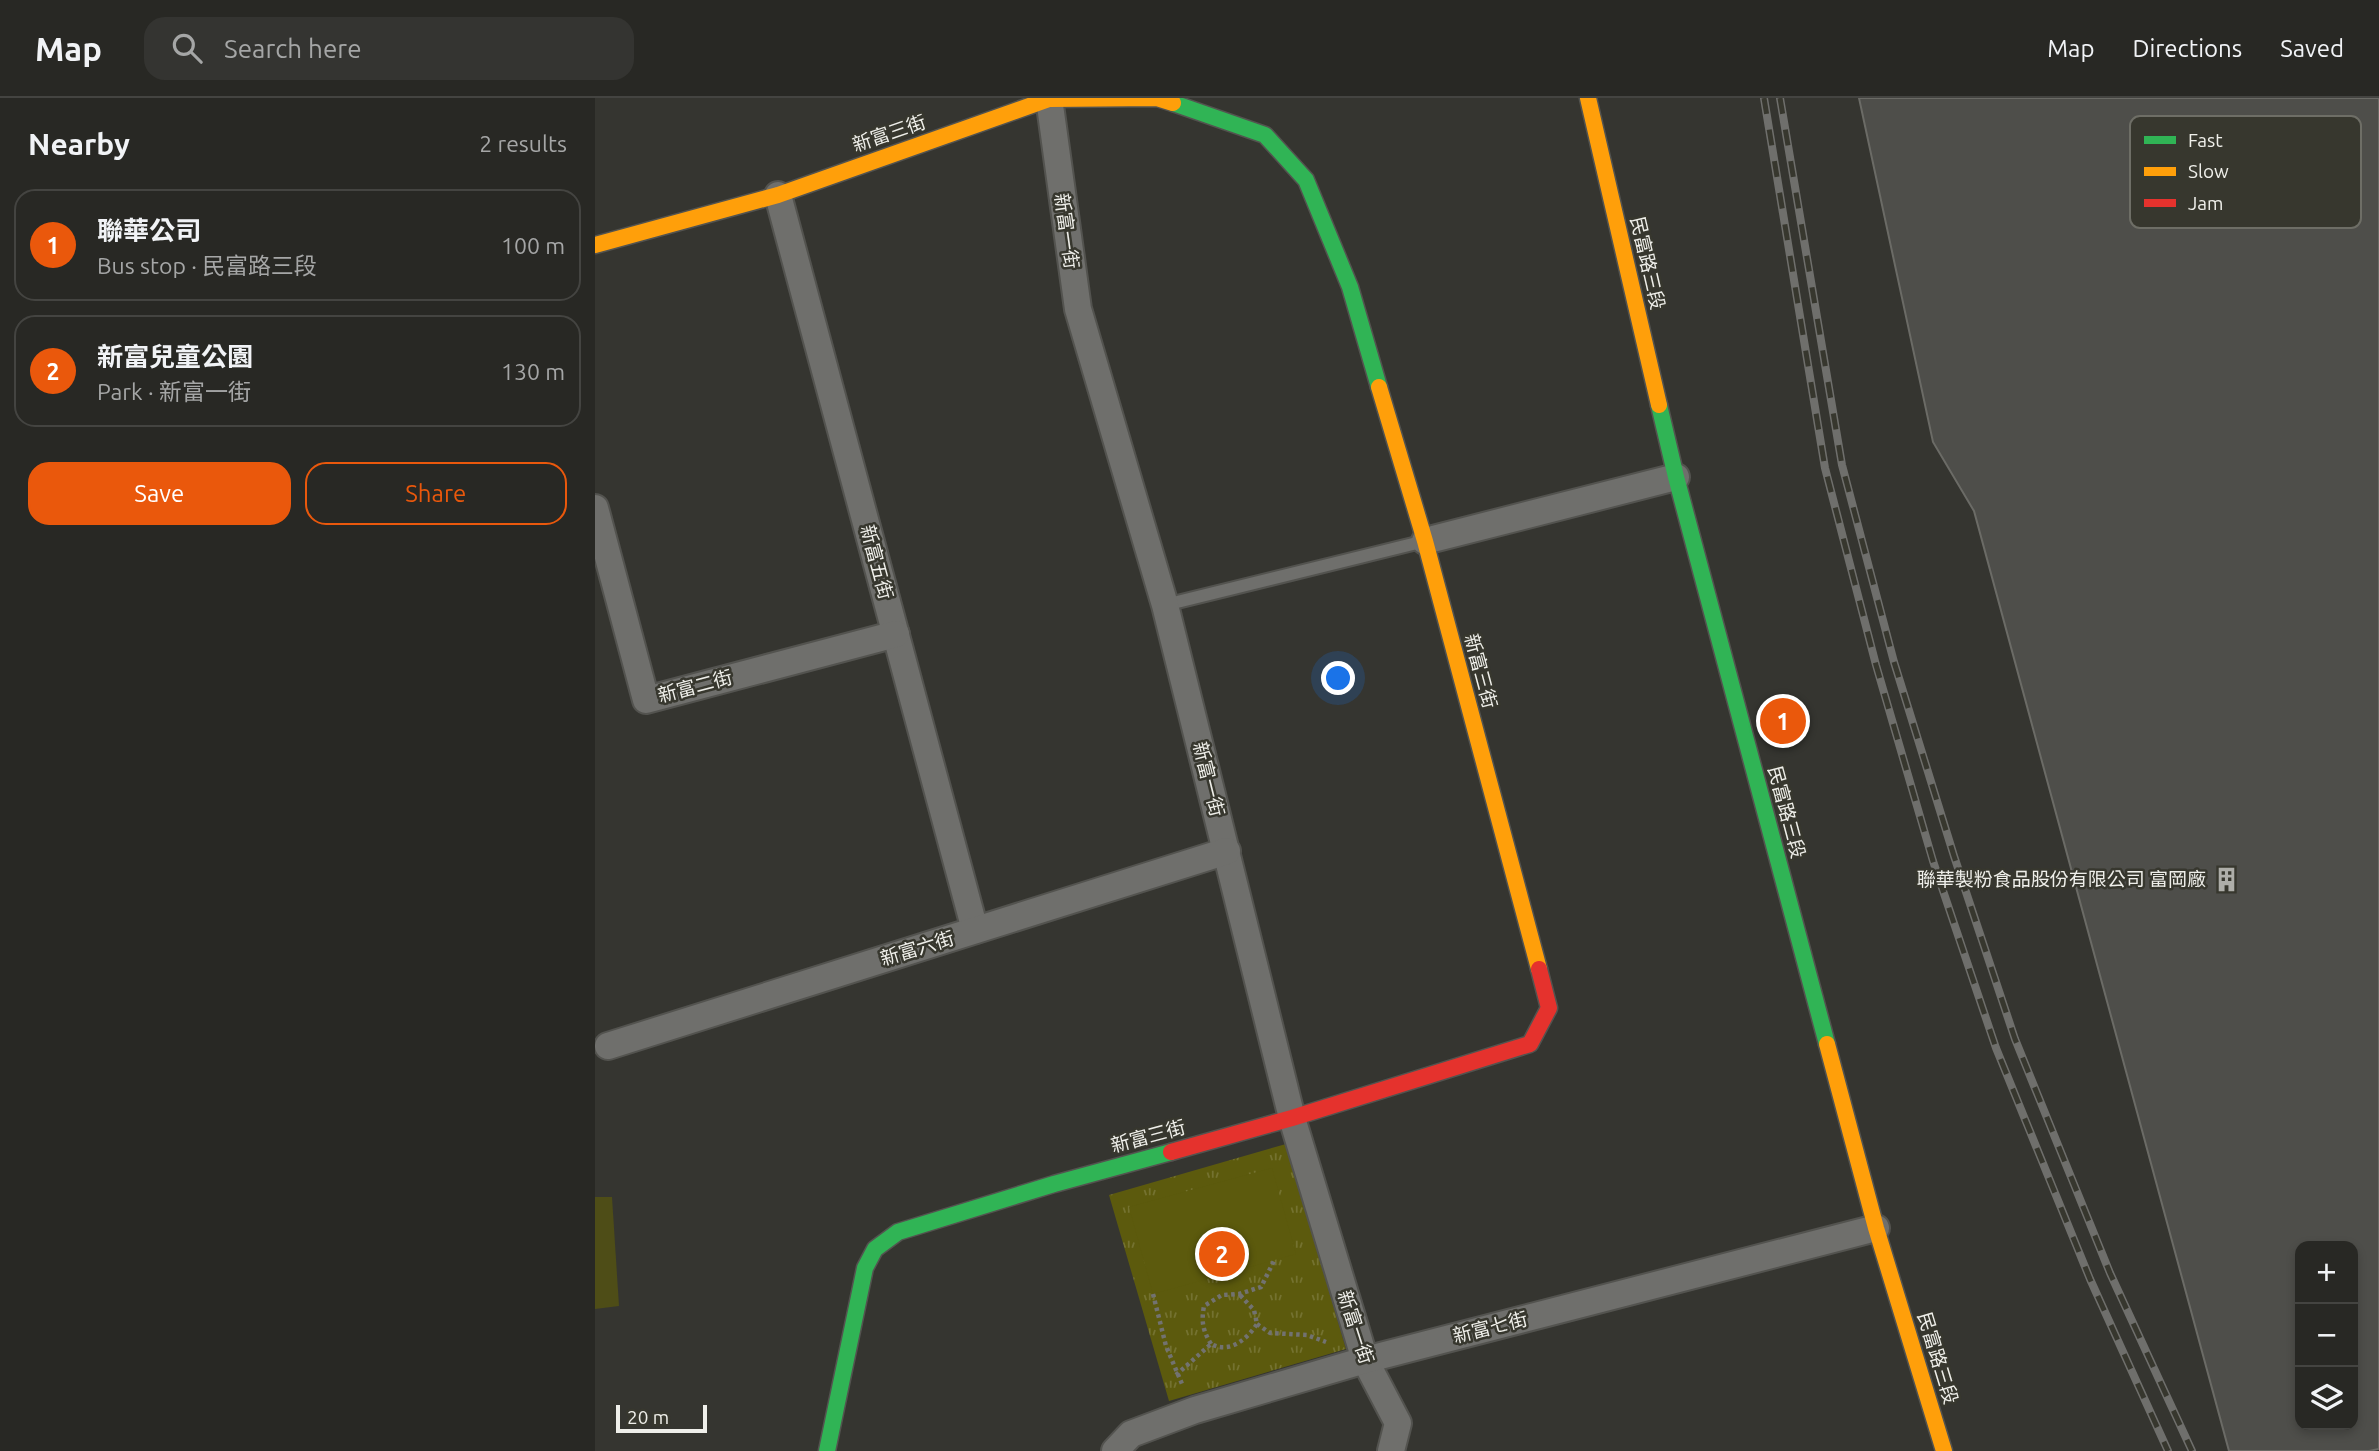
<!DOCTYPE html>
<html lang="en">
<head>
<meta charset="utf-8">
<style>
	body { margin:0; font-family:Ubuntu,"Noto Sans TC",sans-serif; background:#343431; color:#f1f3f6 }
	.controls { position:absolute; right:21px; bottom:21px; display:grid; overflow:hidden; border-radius:14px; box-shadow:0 4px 10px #0003 }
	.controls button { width:63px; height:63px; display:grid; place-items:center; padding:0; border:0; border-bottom:2px solid #444441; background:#282824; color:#f1f3f6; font:35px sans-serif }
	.scale { position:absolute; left:21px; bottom:18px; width:91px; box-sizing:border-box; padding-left:7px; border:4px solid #efefea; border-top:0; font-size:19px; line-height:24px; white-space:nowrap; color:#efefea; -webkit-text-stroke:5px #37372e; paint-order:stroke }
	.you { position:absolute; left:744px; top:581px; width:24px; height:24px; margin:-18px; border:5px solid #fff; border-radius:50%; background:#1a73e8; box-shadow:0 0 0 10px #1a73e833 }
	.badge { display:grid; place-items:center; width:46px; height:46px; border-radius:50%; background:#ea580c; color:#fff; font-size:23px; font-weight:700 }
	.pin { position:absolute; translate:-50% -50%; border:4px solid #fff; box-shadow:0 2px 7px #0006 }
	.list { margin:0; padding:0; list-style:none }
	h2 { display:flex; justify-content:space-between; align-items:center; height:91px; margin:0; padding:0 28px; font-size:30px }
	h2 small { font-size:23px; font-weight:400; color:#a5a6a6 }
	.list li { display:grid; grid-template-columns:46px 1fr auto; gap:21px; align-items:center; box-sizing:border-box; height:112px; margin:0 14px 14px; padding:0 14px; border:2px solid #444441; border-radius:21px }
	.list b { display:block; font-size:26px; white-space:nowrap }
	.list p { margin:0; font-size:23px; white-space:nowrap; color:#a5a6a6 }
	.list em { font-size:23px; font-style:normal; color:#a5a6a6 }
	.actions { display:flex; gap:14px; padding:21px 28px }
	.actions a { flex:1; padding:16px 0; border:2px solid #ea580c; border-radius:21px; text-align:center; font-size:24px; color:#ea580c }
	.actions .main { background:#ea580c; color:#fff }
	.icon { flex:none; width:38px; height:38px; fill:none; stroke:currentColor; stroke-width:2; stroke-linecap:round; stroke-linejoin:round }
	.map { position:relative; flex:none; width:1784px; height:1353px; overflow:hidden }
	header { display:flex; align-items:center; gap:42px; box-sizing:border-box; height:98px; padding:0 35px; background:#282824; border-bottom:2px solid #444441 }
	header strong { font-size:33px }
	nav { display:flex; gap:38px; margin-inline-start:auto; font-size:24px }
	.search { width:490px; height:63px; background:#343431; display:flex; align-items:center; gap:18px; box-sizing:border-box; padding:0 24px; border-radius:21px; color:#a5a6a6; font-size:26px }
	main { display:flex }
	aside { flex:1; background:#282824 }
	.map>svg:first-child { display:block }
	.park { fill:url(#park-tufts) }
	.pitch { fill:#5c5a0d }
	.water { fill:#4e4d17 }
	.building { fill:#4e4e4a; stroke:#6b6b66; stroke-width:2; fill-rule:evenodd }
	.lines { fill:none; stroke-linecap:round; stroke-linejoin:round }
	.lane-casing { stroke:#53534f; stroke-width:16 }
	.street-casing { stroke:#53534f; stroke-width:30 }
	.fast-casing { stroke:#53534f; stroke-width:19 }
	.slow-casing { stroke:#53534f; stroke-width:19 }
	.jam-casing { stroke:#53534f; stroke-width:19 }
	.path { stroke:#727270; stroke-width:4.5; stroke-dasharray:3.5 3.5; stroke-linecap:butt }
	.lane { stroke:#6f6f6c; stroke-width:12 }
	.street { stroke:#6f6f6c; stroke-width:26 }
	.fast { stroke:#30b455; stroke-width:16 }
	.slow { stroke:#ff9f0a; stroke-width:16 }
	.jam { stroke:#e5322d; stroke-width:16 }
	.rail-casing { stroke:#6f6f6c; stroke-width:8 }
	.rail { stroke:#37372e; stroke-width:5; stroke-dasharray:16; stroke-linecap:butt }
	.labels { text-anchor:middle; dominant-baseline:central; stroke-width:5; stroke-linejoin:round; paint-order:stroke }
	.street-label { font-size:19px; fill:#efefea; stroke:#37372e }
	.poi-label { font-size:19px; fill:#efefea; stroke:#37372e; text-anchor:end }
	.key { fill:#37372e; stroke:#6e6e66; stroke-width:2 }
	.key-label { font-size:19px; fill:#efefea }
</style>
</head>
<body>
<header>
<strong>Map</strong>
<div class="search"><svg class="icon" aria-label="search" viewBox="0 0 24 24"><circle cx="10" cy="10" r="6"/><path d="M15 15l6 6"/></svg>Search here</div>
<nav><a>Map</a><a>Directions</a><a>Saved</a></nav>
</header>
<main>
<aside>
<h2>Nearby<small>2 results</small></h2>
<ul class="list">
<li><span class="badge">1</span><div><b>聯華公司</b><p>Bus stop · 民富路三段</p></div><em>100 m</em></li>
<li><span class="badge">2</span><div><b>新富兒童公園</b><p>Park · 新富一街</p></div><em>130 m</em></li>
</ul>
<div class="actions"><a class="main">Save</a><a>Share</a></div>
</aside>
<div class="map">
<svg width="1784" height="1353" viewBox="0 0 1784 1353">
	<defs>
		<pattern id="park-tufts" width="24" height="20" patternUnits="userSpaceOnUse" patternTransform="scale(1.75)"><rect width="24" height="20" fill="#5c5a0d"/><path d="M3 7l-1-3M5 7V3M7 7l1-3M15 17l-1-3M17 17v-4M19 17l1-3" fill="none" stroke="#747230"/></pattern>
	</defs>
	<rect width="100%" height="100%" fill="#353530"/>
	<!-- park -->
	<path class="park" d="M691,1046L751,1251L574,1303L514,1097Z"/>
	<!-- pitch -->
	<path class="pitch" d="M677,1070L701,1156L558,1196L534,1109Z"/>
	<!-- water -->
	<path class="water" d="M0,1099H17L24,1208L0,1211Z"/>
	<!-- building -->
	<path class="building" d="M1264,0H1784V1351L1774,1353H1634L1379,413L1338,344ZM1705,1148H1758V1327H1705Z"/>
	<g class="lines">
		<defs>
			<path id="lane" d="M570,507L826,444"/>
			<g id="street">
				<path d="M454,0L483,211L570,507L697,1020L770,1262L803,1325L796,1353"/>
				<path d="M183,97L380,832"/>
				<path d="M0,410L51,602L301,536"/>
				<path d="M830,443L1081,379"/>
				<path d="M13,948L632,753"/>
				<path d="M520,1353L536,1336L600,1312L770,1262L1281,1130"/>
			</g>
			<g id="fast">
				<path d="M578,5L670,37L711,82L755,189L784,289"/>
				<path d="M1064,307L1081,379L1232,946"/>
				<path d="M232,1353L270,1170L280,1151L303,1134L459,1086L576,1054"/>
			</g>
			<g id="slow">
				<path d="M993,0L1064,307"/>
				<path d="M0,147L183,97L454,1L562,0L578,5"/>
				<path d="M784,289L830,443L944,871"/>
				<path d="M1232,946L1281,1130L1349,1353"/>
			</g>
			<path id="jam" d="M576,1054L697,1020L935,946L954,910L944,871"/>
		</defs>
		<!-- lane casing -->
		<use href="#lane" class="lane-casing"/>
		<!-- street casing -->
		<use href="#street" class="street-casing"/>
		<!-- fast casing -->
		<use href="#fast" class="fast-casing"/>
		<!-- slow casing -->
		<use href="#slow" class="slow-casing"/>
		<!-- jam casing -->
		<use href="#jam" class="jam-casing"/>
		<!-- path -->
		<g class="path">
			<path d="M558,1196L571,1248L587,1286"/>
			<path d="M662,1226L675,1235L712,1237L731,1244"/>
			<path d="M616,1246C608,1233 606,1224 609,1208L627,1197L644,1196L666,1189L679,1163"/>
			<path d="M581,1277L616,1246C635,1256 652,1241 662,1226L659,1212L644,1196"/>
		</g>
		<!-- lane -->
		<use href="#lane" class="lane"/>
		<!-- street -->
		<use href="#street" class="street"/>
		<!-- fast -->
		<use href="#fast" class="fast"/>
		<!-- slow -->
		<use href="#slow" class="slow"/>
		<!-- jam -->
		<use href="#jam" class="jam"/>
		<defs>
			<g id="rail">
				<path d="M1169,0L1230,370L1281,567L1338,763L1401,950L1495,1181L1573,1353"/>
				<path d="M1185,0L1247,367L1299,564L1359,758L1420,941L1515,1175L1597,1353"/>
			</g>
		</defs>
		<!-- rail casing -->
		<use href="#rail" class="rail-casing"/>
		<!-- rail -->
		<use href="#rail" class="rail"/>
	</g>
	<!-- icons -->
	<defs>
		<symbol id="building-bare" viewBox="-9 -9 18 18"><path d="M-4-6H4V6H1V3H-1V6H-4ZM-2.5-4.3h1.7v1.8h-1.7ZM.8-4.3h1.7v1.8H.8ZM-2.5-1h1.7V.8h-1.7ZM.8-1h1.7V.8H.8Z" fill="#aeaea9" stroke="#37372e" stroke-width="2.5" paint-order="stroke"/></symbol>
	</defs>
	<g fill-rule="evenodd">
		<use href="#building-bare" x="1614" y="764" width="35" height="35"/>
	</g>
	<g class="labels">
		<!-- street labels -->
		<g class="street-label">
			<text transform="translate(294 35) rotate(-19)">新富三街</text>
			<text transform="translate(472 133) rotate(82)">新富一街</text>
			<text transform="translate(1053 165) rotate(77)">民富路三段</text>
			<text transform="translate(282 464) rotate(75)">新富五街</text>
			<text transform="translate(886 573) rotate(75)">新富三街</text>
			<text transform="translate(100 588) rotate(-15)">新富二街</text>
			<text transform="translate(614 681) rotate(76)">新富一街</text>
			<text transform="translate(1192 714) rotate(75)">民富路三段</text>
			<text transform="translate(322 850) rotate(-17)">新富六街</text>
			<text transform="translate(553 1038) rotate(-15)">新富三街</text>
			<text transform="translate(761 1229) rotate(72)">新富一街</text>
			<text transform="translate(895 1229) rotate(-14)">新富七街</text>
			<text transform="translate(1343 1260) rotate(73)">民富路三段</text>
		</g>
		<!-- poi labels -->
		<g class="poi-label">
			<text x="1611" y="781">聯華製粉食品股份有限公司 富岡廠</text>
		</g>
	</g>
	<!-- legend -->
	<rect x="1535" y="18" width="231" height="112" rx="10" class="key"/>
	<rect x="1549" y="38" width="32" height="8" fill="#30b455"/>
	<rect x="1549" y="69" width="32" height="9" fill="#ff9f0a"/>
	<rect x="1549" y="101" width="32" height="8" fill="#e5322d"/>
	<g class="key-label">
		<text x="1593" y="49">Fast</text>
		<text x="1593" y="80">Slow</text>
		<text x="1593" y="112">Jam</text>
	</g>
</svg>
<div class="controls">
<button>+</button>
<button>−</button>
<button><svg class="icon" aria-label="layers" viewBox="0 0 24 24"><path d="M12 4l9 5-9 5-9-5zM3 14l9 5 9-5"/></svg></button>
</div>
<div class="scale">20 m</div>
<div class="you"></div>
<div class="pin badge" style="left:1188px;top:623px">1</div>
<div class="pin badge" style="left:627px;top:1156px">2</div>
</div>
</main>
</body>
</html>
